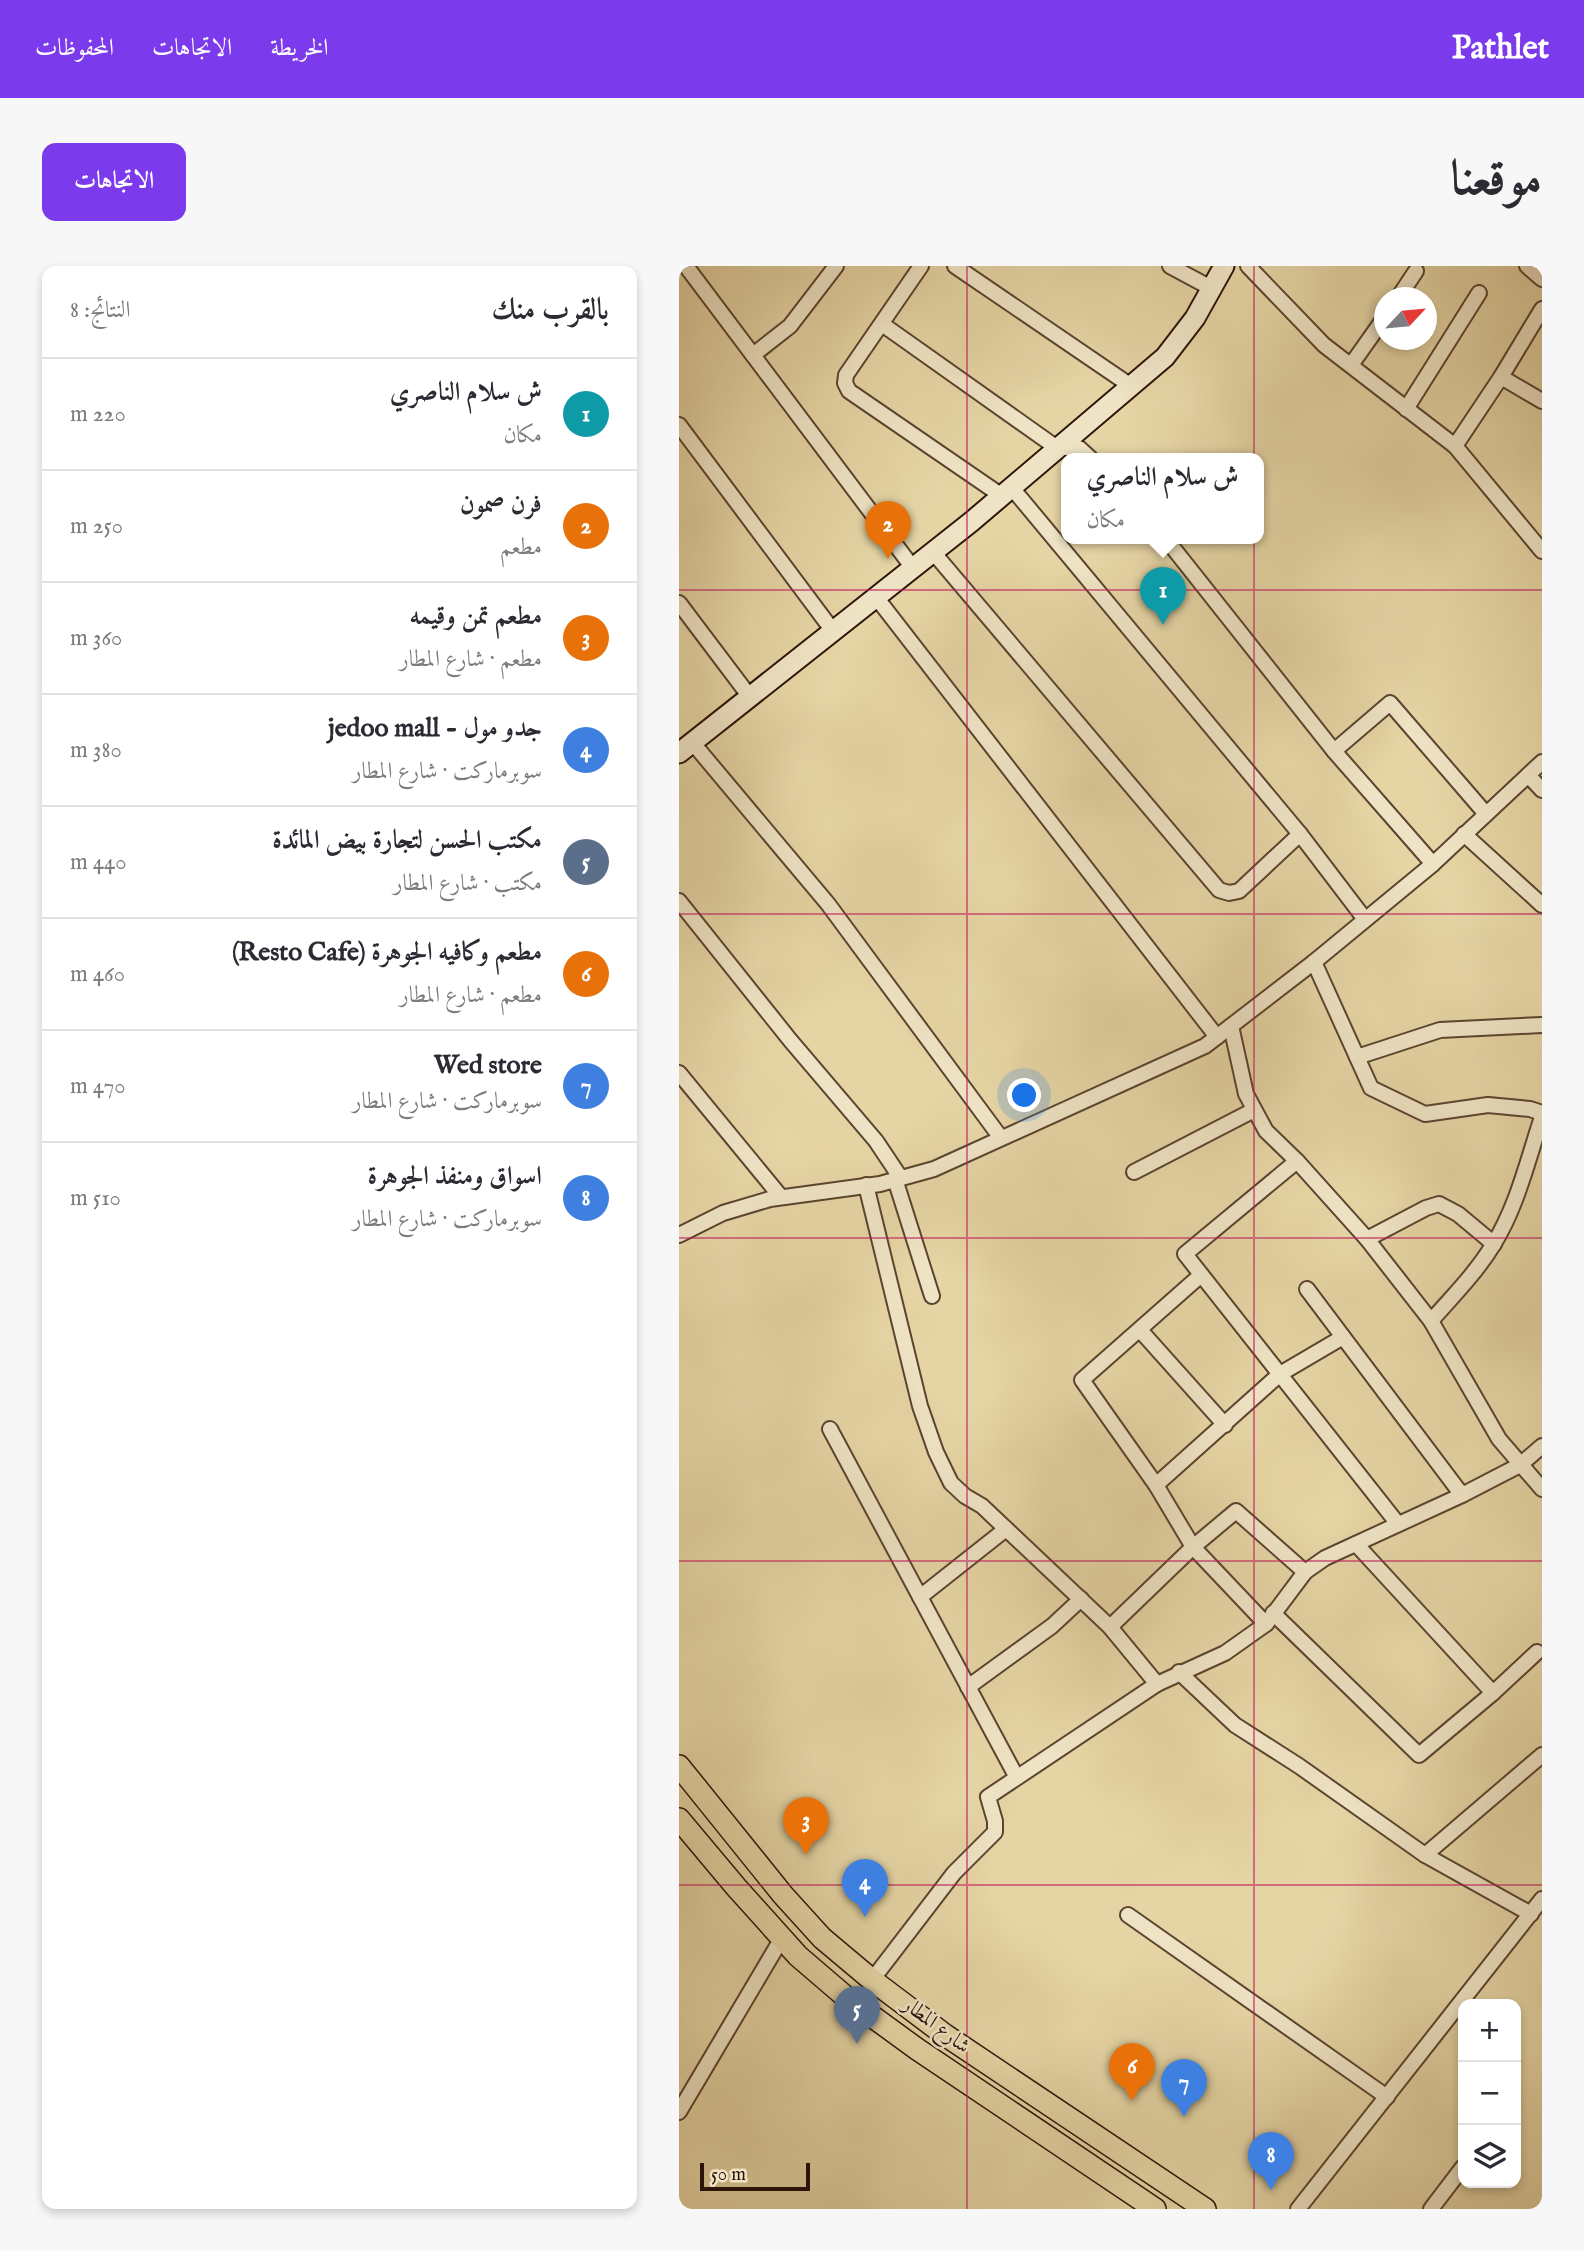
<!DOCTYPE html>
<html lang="ar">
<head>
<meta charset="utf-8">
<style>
	body { margin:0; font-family:"IM FELL English",Amiri,serif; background:#f7f7f7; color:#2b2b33; direction:rtl }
	.controls { position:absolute; right:21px; bottom:21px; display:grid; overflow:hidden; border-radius:14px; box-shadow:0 4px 10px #0003 }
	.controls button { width:63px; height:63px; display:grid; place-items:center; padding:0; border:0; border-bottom:2px solid #e1e1e2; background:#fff; color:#2b2b33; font:35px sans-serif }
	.compass { position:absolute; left:695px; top:21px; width:63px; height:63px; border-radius:50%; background:#fff; box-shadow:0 4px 10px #0003; rotate:64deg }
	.scale { position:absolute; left:21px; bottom:18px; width:110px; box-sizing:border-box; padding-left:7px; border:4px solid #2d1408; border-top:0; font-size:19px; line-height:24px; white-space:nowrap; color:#2d1408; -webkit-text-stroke:5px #eee3c4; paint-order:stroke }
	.you { position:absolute; left:346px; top:830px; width:24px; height:24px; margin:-18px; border:5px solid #fff; border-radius:50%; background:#1a73e8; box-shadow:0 0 0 10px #1a73e833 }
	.badge { display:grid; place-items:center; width:46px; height:46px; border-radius:50%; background:#7c3aed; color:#fff; font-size:23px; font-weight:700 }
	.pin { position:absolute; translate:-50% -58px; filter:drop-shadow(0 2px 4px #0008) }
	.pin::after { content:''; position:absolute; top:37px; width:24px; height:21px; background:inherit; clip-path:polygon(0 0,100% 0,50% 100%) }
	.popup { position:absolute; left:382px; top:187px; width:203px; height:91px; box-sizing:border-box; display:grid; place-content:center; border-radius:14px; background:#fff; filter:drop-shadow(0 2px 5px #0005); font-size:23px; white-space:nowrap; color:#7c7c81 }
	.popup b { font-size:26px; color:#2b2b33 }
	.popup::after { content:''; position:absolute; left:50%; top:100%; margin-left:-14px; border:14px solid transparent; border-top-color:#fff }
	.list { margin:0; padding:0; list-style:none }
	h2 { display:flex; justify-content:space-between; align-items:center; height:91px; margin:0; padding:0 28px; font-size:30px }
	h2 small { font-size:23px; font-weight:400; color:#7c7c81 }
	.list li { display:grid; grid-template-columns:46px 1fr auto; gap:21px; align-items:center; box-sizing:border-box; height:112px; padding:0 28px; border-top:2px solid #e1e1e2 }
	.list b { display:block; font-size:26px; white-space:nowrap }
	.list p { margin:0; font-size:23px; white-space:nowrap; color:#7c7c81 }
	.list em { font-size:23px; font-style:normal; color:#7c7c81 }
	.icon { flex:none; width:38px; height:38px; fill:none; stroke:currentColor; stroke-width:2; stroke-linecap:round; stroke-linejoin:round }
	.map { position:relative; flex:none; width:863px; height:1943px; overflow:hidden; direction:ltr; border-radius:14px }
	header { display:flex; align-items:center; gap:42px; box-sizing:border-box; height:98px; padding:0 35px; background:#7c3aed; color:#fff }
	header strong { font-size:33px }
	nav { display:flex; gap:38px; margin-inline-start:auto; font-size:24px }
	.intro { display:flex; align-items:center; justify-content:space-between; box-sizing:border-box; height:168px; padding:0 42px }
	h1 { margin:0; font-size:49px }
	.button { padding:18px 32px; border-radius:14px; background:#7c3aed; color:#fff; font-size:24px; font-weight:700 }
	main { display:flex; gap:42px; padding:0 42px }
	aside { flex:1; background:#fff; border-radius:14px; box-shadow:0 4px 10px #0003 }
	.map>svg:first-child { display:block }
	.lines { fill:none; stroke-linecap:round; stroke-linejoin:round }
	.street-casing { stroke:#5b442f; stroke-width:18 }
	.secondary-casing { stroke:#2d1408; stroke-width:23 }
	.primary-casing { stroke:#2d1408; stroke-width:24 }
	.street { stroke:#eee3c4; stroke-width:14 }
	.secondary { stroke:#eee3c4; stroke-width:19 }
	.primary { stroke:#e5d4a4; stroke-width:21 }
	.grid { fill:none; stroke:#c2185b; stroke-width:2; stroke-opacity:0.55 }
	.labels { text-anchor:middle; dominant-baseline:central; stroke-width:5; stroke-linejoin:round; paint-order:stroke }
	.street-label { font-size:21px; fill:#2d1408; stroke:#eee3c4 }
</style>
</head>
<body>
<header>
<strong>Pathlet</strong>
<nav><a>الخريطة</a><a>الاتجاهات</a><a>المحفوظات</a></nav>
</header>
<div class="intro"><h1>موقعنا</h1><a class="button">الاتجاهات</a></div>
<main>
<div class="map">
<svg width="863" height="1943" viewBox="0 0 863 1943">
	<rect width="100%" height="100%" fill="#e5d4a4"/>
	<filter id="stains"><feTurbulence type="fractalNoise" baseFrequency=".00286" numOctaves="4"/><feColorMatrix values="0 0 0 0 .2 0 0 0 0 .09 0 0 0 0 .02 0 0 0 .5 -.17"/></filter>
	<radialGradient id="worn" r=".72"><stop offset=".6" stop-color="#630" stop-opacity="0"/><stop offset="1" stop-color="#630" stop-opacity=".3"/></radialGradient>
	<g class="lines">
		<defs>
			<g id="street">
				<path d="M7,0L234,302"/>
				<path d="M242,0L167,109L166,117L170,125L323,230"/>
				<path d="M276,0L452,120"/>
				<path d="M491,0L532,22"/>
				<path d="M569,0L645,79L776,180L863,285"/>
				<path d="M848,0L863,13"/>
				<path d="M719,32L737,5"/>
				<path d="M203,58L378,182H400L412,193"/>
				<path d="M74,89L111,60L157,0"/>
				<path d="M672,99L706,51"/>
				<path d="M822,111L863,135"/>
				<path d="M727,143L800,27"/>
				<path d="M0,159L154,365"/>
				<path d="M776,180L822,111L863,43"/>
				<path d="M333,222L621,568L685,652"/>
				<path d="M487,273L655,485L754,598"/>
				<path d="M254,286L540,624L550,627L560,625L621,568"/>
				<path d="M197,331L538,771"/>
				<path d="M0,337L71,431"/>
				<path d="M13,476L149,638L322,872"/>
				<path d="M655,485L711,437L807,548"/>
				<path d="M849,509L863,524"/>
				<path d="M785,568L863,639"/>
				<path d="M0,635L111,774L197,875L221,911"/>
				<path d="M635,696L692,822L746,848L809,839L851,843L863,847"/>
				<path d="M552,760L567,828L587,865L618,895L688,973L752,1055L820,1173L863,1223"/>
				<path d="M678,791L761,764L863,759"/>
				<path d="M0,807L102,931"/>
				<path d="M618,895L506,988L719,1258"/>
				<path d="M455,906L575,844"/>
				<path d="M216,913L253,1030"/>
				<path d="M187,919L241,1140L257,1186L272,1217L286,1230L303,1240L431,1361L478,1418"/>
				<path d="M0,969L44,947L91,933L201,918L255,903L526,780L635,696L754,598L863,496"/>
				<path d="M688,973L747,942L760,938L779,948L815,978"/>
				<path d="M522,1009L403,1114L477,1219L514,1281L587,1358"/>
				<path d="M628,1023L783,1229"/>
				<path d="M752,1055C773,1031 797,1007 814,979C838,941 849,893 863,851"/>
				<path d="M461,1064L546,1159"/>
				<path d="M151,1163L337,1510"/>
				<path d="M477,1219L601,1108L664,1071"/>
				<path d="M677,1278L814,1427"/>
				<path d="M241,1331L327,1263"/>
				<path d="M594,1347L740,1489L814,1427L858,1386"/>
				<path d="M431,1361L514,1281L557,1245L626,1306"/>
				<path d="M500,1406L556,1459L620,1500L746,1589L852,1648"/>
				<path d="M289,1421L373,1360L402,1333"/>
				<path d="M746,1589L863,1489"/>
				<path d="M449,1649L708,1831"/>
				<path d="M193,1714L275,1607L316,1566V1555L309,1531L478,1418L546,1387L587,1358L626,1306L646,1292L783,1229L841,1199L863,1180"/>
				<path d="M0,1846L103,1672"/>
				<path d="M619,1943L863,1633"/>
				<path d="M752,1943L784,1901"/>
			</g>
			<path id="secondary" d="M0,487L292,256L486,91L516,52L545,0"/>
			<g id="primary">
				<path d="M0,1500L104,1629L143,1672L193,1714L266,1769L526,1943"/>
				<path d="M0,1553L57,1621L119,1690L168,1732L238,1783L476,1943"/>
			</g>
		</defs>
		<!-- street casing -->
		<use href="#street" class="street-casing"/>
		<!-- secondary casing -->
		<use href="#secondary" class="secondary-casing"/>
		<!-- primary casing -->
		<use href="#primary" class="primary-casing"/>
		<!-- street -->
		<use href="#street" class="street"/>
		<!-- secondary -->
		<use href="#secondary" class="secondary"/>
		<!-- primary -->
		<use href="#primary" class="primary"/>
	</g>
	<!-- grid -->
	<path class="grid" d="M288,0V1943M575,0V1943M0,324H863M0,648H863M0,972H863M0,1295H863M0,1619H863"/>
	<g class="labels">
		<!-- street labels -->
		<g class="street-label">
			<text transform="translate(257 1760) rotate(37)">شارع المطار</text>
		</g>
	</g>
	<rect width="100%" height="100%" filter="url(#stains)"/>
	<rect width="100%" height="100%" fill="url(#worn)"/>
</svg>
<div class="controls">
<button>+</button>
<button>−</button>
<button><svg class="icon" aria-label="layers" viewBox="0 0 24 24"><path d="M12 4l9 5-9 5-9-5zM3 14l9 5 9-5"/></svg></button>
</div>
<svg class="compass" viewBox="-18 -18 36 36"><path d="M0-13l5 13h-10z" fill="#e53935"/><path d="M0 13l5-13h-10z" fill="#7c7c81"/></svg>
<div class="scale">50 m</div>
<div class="you"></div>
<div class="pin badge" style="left:484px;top:359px;background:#0f9aa8">1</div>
<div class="popup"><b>ش سلام الناصري</b>مكان</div>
<div class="pin badge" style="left:209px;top:293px;background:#e8710a">2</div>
<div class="pin badge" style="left:127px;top:1589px;background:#e8710a">3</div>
<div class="pin badge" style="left:186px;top:1651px;background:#3f7fe0">4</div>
<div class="pin badge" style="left:178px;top:1778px;background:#5c6f8a">5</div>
<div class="pin badge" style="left:453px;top:1835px;background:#e8710a">6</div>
<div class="pin badge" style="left:505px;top:1851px;background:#3f7fe0">7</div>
<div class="pin badge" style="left:592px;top:1924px;background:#3f7fe0">8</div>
</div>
<aside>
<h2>بالقرب منك<small>النتائج: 8</small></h2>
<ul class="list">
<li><span class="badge" style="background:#0f9aa8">1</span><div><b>ش سلام الناصري</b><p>مكان</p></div><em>220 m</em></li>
<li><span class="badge" style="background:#e8710a">2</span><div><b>فرن صمون</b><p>مطعم</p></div><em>250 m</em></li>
<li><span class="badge" style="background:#e8710a">3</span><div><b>مطعم تمن وقيمه</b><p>مطعم · شارع المطار</p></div><em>360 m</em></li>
<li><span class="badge" style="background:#3f7fe0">4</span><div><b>جدو مول - jedoo mall</b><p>سوبرماركت · شارع المطار</p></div><em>380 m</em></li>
<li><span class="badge" style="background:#5c6f8a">5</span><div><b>مكتب الحسن لتجارة بيض المائدة</b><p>مكتب · شارع المطار</p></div><em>440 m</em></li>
<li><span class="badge" style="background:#e8710a">6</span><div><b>مطعم وكافيه الجوهرة (Resto Cafe)</b><p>مطعم · شارع المطار</p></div><em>460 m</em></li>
<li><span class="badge" style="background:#3f7fe0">7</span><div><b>Wed store</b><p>سوبرماركت · شارع المطار</p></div><em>470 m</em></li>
<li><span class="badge" style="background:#3f7fe0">8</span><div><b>اسواق ومنفذ الجوهرة</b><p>سوبرماركت · شارع المطار</p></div><em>510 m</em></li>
</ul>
</aside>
</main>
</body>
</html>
